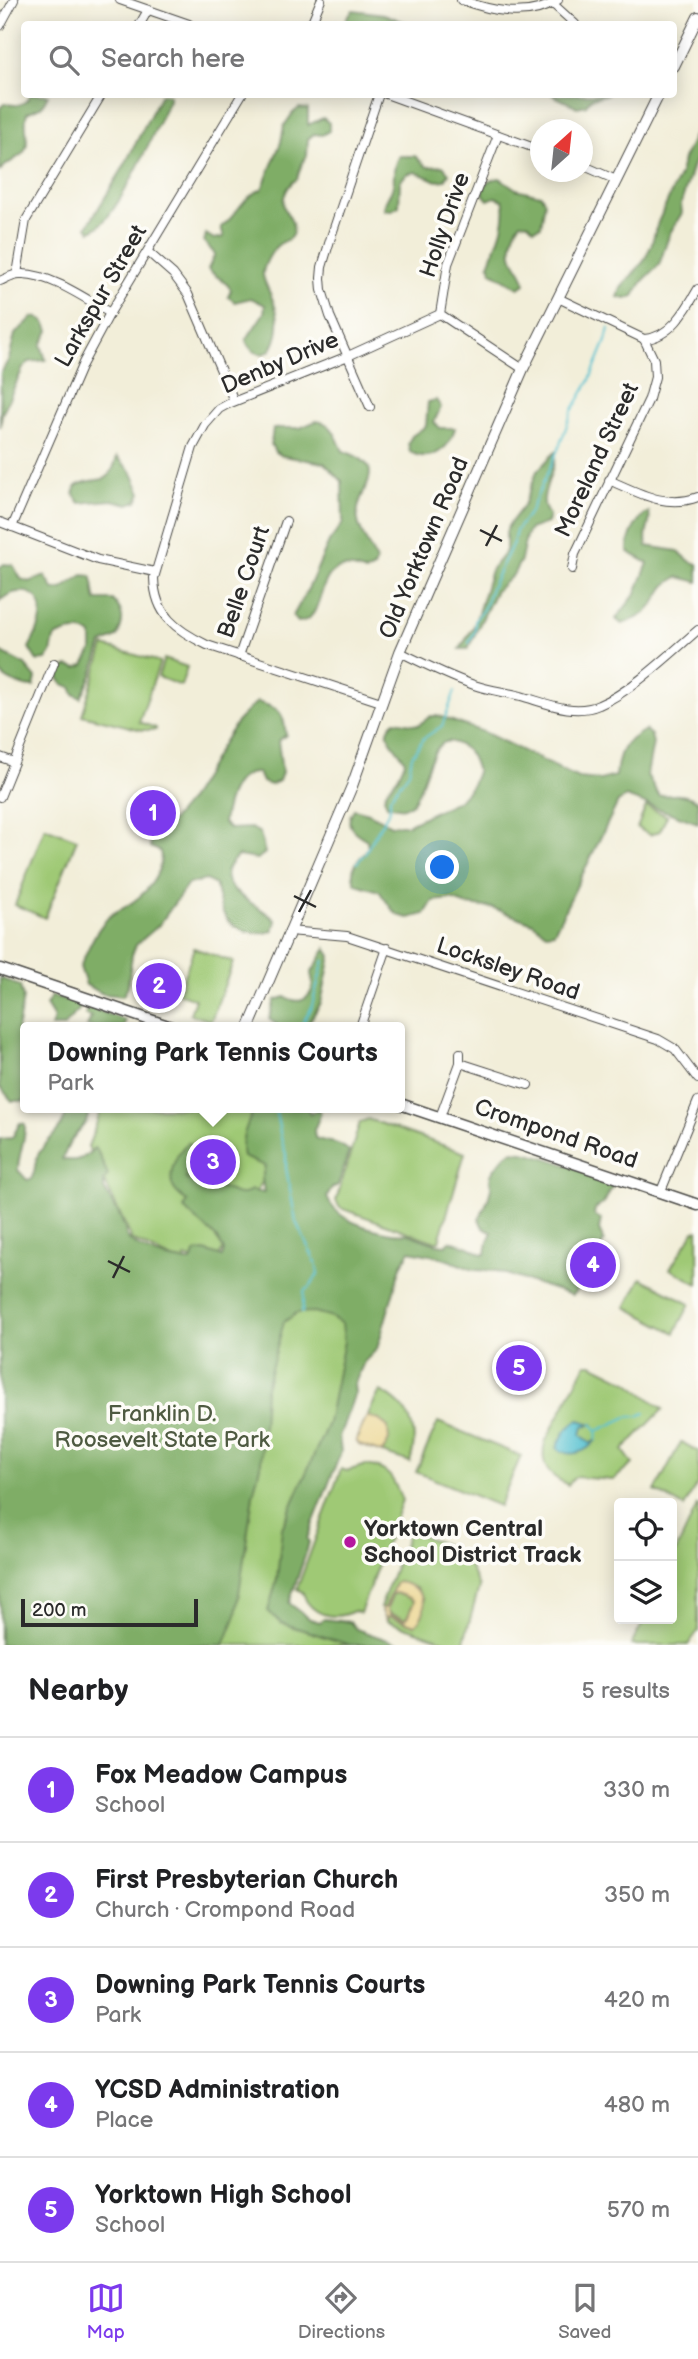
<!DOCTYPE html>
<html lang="en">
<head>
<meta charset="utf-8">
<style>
	body { margin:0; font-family:"Balsamiq Sans",sans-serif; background:#f6f6f6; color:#202124 }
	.controls { position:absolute; right:21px; bottom:21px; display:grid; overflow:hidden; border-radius:7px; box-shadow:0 4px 18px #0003 }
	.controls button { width:63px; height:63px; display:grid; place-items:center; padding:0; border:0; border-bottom:2px solid #e0e0e0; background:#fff; color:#202124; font:35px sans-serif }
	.compass { position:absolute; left:530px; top:119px; width:63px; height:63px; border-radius:50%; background:#fff; box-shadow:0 4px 18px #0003; rotate:27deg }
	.scale { position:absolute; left:21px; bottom:18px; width:177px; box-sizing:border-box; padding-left:7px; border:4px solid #2b2b2b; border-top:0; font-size:19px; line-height:24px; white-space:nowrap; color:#2b2b2b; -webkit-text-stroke:5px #fdfcf7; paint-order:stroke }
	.you { position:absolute; left:443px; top:868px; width:24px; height:24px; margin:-18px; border:5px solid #fff; border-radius:50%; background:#1a73e8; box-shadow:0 0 0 10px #1a73e833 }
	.badge { display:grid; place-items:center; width:46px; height:46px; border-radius:50%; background:#7c3aed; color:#fff; font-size:23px; font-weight:700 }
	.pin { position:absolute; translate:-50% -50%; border:4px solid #fff; box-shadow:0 2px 7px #0006 }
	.popup { position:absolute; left:20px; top:1022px; width:385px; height:91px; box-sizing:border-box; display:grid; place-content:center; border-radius:7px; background:#fff; filter:drop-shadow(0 2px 5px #0005); font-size:23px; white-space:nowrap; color:#757577 }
	.popup b { font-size:26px; color:#202124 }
	.popup::after { content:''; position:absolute; left:50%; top:100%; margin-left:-14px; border:14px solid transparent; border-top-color:#fff }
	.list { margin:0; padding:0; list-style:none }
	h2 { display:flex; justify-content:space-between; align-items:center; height:91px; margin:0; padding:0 28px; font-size:30px }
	h2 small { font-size:23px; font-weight:400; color:#757577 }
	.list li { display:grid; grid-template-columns:46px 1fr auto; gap:21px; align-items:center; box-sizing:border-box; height:105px; padding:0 28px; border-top:2px solid #e0e0e0 }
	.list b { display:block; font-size:26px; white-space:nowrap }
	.list p { margin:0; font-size:23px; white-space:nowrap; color:#757577 }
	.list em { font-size:23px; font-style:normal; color:#757577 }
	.icon { flex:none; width:38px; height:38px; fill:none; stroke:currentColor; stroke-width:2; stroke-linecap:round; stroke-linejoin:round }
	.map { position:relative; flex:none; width:698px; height:1645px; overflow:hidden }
	.search { position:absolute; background:#fff; box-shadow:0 4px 18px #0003; left:21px; right:21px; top:21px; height:77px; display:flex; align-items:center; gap:18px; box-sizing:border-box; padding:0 24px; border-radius:7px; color:#757577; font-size:26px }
	.sheet { height:616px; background:#fff }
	nav { display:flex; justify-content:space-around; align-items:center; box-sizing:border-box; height:98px; border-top:2px solid #e0e0e0; background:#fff; font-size:19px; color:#757577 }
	nav a { display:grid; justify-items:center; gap:4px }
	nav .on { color:#7c3aed }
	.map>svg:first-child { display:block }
	.green { fill:#9fc975; stroke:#657a50; stroke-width:2 }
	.forest { fill:#7fad66; stroke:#556c48; stroke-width:2 }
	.sand { fill:#eeda9e; stroke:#8c8264; stroke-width:2; fill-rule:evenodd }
	.water { fill:#55c1d0; stroke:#40767e; stroke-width:2 }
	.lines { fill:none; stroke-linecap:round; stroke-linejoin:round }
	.stream { stroke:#55c1d0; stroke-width:2 }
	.minor-casing { stroke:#494845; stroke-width:10 }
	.major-casing { stroke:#494845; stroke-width:12 }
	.highway-casing { stroke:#494845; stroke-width:13 }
	.minor { stroke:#fff; stroke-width:8 }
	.major { stroke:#fff; stroke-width:10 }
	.highway { stroke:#fff; stroke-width:10 }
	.ticks { fill:none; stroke:#2b2b2b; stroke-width:2.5 }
	.poi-dot { fill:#b5179e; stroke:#fdfcf7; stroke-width:2.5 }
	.labels { text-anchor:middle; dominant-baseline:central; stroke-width:7; stroke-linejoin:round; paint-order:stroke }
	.street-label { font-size:23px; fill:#2b2b2b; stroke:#fdfcf7 }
	.park-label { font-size:23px; fill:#4e5a41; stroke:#fdfcf7 }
	.poi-label { font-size:23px; font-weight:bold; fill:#2b2b2b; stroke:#fdfcf7; text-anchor:start }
</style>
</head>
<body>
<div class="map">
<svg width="698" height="1645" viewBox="0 0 698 1645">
	<rect width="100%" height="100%" fill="#fdfcf7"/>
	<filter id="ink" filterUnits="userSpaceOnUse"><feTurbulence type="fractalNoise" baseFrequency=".0143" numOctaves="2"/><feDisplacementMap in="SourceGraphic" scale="14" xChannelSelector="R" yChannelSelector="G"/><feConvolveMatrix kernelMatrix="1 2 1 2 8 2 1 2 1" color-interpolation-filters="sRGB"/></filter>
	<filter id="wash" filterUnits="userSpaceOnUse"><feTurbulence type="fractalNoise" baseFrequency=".00686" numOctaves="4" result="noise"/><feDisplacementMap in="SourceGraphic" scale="28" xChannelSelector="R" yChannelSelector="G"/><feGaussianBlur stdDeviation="1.57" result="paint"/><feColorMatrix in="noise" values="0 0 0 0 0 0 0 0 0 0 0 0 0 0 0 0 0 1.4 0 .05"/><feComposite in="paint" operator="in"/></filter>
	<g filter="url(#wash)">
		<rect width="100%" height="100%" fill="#f2eed9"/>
		<!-- green -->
		<g class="green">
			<path d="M104,646L160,662L139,722L156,728V730H142L82,715Z"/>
			<path d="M164,659L187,667L181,686L158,677Z"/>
			<path d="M646,806L667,816L660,831L650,835L637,828Z"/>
			<path d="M45,827L77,839L45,918L15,905Z"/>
			<path d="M194,948L233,962L211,1021L190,1014L195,999L178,993Z"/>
			<path d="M102,1108H256L272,1165L214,1265L185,1257V1263L372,1320L269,1611L360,1645H0L42,1221L177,1261L130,1239L131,1237L88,1147Z"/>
			<path d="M368,1119L465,1153L439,1241H433L340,1208L336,1201L360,1122Z"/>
			<path d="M698,1230V1284L670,1269L694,1231Z"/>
			<path d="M641,1278L690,1304L675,1333L626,1307Z"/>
			<path d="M586,1364H592L628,1382L663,1409L623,1450L633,1464L613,1480L575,1477L568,1485C547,1475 540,1465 545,1442Z"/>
			<path d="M380,1391C410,1405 420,1431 410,1462L382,1453L387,1444L367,1416Z"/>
			<path d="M438,1422L521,1456L499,1506L416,1472Z"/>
			<path d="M681,1442L698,1451V1482L684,1507L655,1491Z"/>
			<path d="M366,1465C392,1469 393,1480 402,1500L360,1613L354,1611C338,1619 319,1618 307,1602C303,1595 305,1592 297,1589L341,1469L347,1471Z"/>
			<path d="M698,1504V1631L688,1645H631L645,1619H672V1560Z"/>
			<path d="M409,1530L448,1546L467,1561L479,1587L463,1645H457L387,1621L388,1615L415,1625L424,1600L416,1588L396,1582L385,1608H380Z"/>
			<path d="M396,1593L412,1599L414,1602L407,1618L404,1619L389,1613L386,1609L393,1594Z"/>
		</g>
		<!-- forest -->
		<g class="forest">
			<path d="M353,10L384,14L409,24H346L347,17Z"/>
			<path d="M31,94L48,95L42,106L27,113C22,125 32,143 23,153C16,160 6,163 0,171V108L5,103C16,107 25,106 31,94Z"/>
			<path d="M161,94L169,95V100C156,127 116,225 90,231L87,227L123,168Z"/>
			<path d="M552,95L607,94V95L591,98L586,105L577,107Z"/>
			<path d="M299,108L308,109V125L323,118L329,123V131L322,135L314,134L308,139L307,156L302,163L297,179C289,184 281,197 284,207C287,216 295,221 293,232C291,241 284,240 278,245C272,250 263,266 263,274C263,279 266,284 268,289C277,308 283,325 273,346C266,360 249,353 246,340L264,313L265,305L251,298L235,302L228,297L231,290C226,280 215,277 208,269L215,254L204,242L206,234L214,239L224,237L221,227C240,213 239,199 262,189L281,142L284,126L293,113Z"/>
			<path d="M698,128V157L693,165L681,204L682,213L670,233L659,265L642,282L634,296L626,299L618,297L621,288L644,261L651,246L658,222L680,174L683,159Z"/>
			<path d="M399,156H415L427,167L443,166L449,173L445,180L437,181L415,172L407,174L400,181L399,206L392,210H384C384,201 389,197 392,189C396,178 391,167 399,156Z"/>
			<path d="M500,178L516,189L541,195L545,202L541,226L534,229L528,223L521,222C515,229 510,244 512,254C514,266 525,271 525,284L519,288L492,272L489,264C496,246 509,219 503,200L495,197L488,200L483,194C484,183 489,180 500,178Z"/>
			<path d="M33,317C42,318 46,321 49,331L41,345L46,360L29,362L23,368L2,414L0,427L1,373L9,359L15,334Z"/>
			<path d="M436,400L441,407L434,422L440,428H455C450,450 430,463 410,452L408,443L412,436L426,426L428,402Z"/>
			<path d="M316,421C333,422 336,437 343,451C397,469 352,489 358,521C360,534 371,548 376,560L374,568L366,572C308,549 333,620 298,622L293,616L309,587L329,542L343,523L342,481L324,463L283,456L275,452L271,444L273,428H300Z"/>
			<path d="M555,452C557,472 534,498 549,515L547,523L530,529L526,536L521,560L513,575L495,592L468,649H460L474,626L491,570L506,551V533L508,526L524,505L537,471Z"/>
			<path d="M117,457L131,471L141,493L137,501L129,504L112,500L80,503L74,495L76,486C100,472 107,492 117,457Z"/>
			<path d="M649,512C652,527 643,530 647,546L678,551L691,562L698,564V582L678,577C657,589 665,590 652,606C645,616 633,620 622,624L616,619L636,593L648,563L628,552C627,538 637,517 649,512Z"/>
			<path d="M4,564L13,565L21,579L29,582L45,576L54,590L62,589L83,575L91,576C95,585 93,592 96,600H113C125,613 124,622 117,637L102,644L92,675L81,698L74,694L71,687L63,684L59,678L61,670L68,666L77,668L84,665L92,651V635C82,628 65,631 54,638L51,653L46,660L37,661L29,648C35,636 43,623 41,609C38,587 12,588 0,601V567Z"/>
			<path d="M0,652L25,665L36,678L34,687C22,687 8,682 0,673Z"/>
			<path d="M257,702C281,709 283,711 286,735L278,741L282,772L279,781L271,785L262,782L258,773C233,771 226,802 223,823L230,829L251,828L260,833L265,853L257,859L238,856C200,887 264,905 276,921L273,930C258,938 231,930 223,913C219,905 218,894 215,885L206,880L188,884L159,925L136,945L132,955L128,986L123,996L103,994L86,985L80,967C88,949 96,928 111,915C115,911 121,910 125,907C144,896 165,874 160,851L150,847L151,837C165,828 176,817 186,804C211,771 224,728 257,702Z"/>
			<path d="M431,716H439L486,733L578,778L600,780L616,776C618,751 623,743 645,730L651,735L653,743L647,775L659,796C674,795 686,792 698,802V823L626,797L618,802L554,932L546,933L533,923L493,908L467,905L451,899L433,901L425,914L409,918L401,916L394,912L379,891L356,884C347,869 359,860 368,848L367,840C353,832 343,825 354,809L369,813L391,825H407L459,800L471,787L477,772C473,758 470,749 455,743C430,731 425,790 412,803C405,810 396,807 387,805L384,797L387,790L398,777L405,762C400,747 376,736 395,721L418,725Z"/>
			<path d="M326,948L331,956L321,1003L306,1027H280L269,1019L275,1000L285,997C304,1007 317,994 311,974Z"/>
			<path d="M0,978L20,986L23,998L17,1031L26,1035L24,1101H12L0,1087Z"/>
			<path d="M52,996L82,1004C79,1014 68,1017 64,1027H51L54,1018L46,1005Z"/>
			<path d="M91,1008L125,1020L124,1027H87L91,1017L85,1014L87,1010Z"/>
			<path d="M66,1108L88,1109C90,1124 80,1127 73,1138C68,1144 66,1152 62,1159C76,1163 85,1158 94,1148L98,1152L108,1175L104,1180V1189C113,1205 124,1218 127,1238C143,1252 169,1261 191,1261L196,1252L205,1251L222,1257L224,1251C216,1231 197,1224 184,1208L187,1201C181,1197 174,1192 172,1184C169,1171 177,1151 188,1143L192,1144L186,1179L197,1183L211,1184L238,1194H245L251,1190L264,1193L262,1178L265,1166L243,1157C239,1139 248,1124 254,1108H307L310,1114L318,1109L321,1113L314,1130L315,1138C327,1143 339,1141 349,1151L338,1185L332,1188L327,1197C336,1221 369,1229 392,1233C397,1234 403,1233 409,1234C421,1238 432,1245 446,1245L450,1241L469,1247L482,1254H486L488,1241L492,1232L483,1228L479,1219C484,1210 489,1199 491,1188C492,1182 488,1178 492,1173C497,1166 503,1156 510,1152C523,1146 593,1175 610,1181L613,1185L604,1203L595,1209L594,1215L601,1219L599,1230L604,1241L600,1249H594L577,1290L572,1295L496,1271L474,1270L440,1257L410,1251L401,1266L377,1349L364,1362L354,1385L355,1393L339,1437L341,1452L307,1539L309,1542L307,1550L289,1603L310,1619L320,1622L324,1619L350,1622L356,1629L402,1645H350L281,1623L268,1611L277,1579L282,1528L328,1423L344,1341L342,1324L329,1316L314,1312L297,1313L284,1322L265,1391L261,1462L253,1495L236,1615L224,1645H0V1139L12,1138L20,1123L25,1124C26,1139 18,1155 18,1170L27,1180L31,1179C36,1172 34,1165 37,1157C45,1139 67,1129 66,1108Z"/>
		</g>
		<!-- sand -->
		<g class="sand">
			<path d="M367,1416L379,1420L388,1427L389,1440L382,1453L359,1445L356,1440Z"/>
			<path d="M396,1582C420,1583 435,1607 415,1625L389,1616L386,1619L381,1609L385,1608ZM396,1593L412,1599L414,1602L407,1617L404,1619L389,1614L387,1609L392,1594Z"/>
		</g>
		<!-- water -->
		<path class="water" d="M579,1420L592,1424L583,1426L581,1435L591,1443L596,1440C587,1452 570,1459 557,1448C561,1437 568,1425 579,1420Z"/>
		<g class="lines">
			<!-- stream -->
			<g class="stream">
				<path d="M469,643L475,631V620L484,608L491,588L513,543L516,531L530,512L559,447L572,411L589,382L606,341L609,328"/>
				<path d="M357,863L365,853L390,809V797L409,772L412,756L424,738L442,726L455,691"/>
				<path d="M300,1027L311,1009L324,960"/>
				<path d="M275,1108L282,1142L286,1154V1168L296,1222L316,1263L318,1274L310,1287L304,1291L302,1313"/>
				<path d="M592,1424L597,1431L596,1440"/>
				<path d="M597,1431L627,1417L639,1416L645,1413"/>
			</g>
		</g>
	</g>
	<g filter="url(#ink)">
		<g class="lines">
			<defs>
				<g id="minor">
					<path d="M120,0L189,24"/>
					<path d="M461,0C492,11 528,20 558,0"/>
					<path d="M553,4L575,24"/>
					<path d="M140,24L148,10"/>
					<path d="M311,24L321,0"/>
					<path d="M0,26L14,0"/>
					<path d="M386,94L540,150"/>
					<path d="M498,135L448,264L440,314L523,369"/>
					<path d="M582,165L616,180"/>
					<path d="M148,252L173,274L188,294L234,401"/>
					<path d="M17,274L26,220L102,94"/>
					<path d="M0,281C7,278 13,274 20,274C47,272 88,300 110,313"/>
					<path d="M558,298L644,339L654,360L655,377L649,399L575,554L572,569"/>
					<path d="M644,339C670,338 686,310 698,289"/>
					<path d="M370,407L330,316L322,290L321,278L322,267L331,237L379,94"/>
					<path d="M609,480C639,493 666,509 698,497"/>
					<path d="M0,522L98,560L155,572"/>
					<path d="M12,527L83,363L110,313L242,94"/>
					<path d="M400,652C424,664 448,676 474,685C489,690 505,692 521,696C546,703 574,716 599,705C631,692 671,653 698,630"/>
					<path d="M239,656L286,521"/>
					<path d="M381,702L207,645C176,630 155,615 154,578L193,447L205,425L219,409L228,404L348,356L440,314"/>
					<path d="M0,757L14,762"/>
					<path d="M0,797L54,663"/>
					<path d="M289,931L347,936L658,1039L675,1049L698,1079"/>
					<path d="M360,1027L387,948"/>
					<path d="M460,1063L528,1085"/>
					<path d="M440,1117L460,1063V1053"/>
					<path d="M661,1191L698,1101"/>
				</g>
				<g id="major">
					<path d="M674,66L698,17"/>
					<path d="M249,1027L352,786L400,652L523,369L659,94"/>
				</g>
				<g id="highway">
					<path d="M0,969L171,1027"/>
					<path d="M400,1104L698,1205"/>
				</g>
			</defs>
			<!-- minor casing -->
			<use href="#minor" class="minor-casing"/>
			<!-- major casing -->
			<use href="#major" class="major-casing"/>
			<!-- highway casing -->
			<use href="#highway" class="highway-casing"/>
			<!-- minor -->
			<use href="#minor" class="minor"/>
			<!-- major -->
			<use href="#major" class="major"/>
			<!-- highway -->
			<use href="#highway" class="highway"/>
		</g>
	</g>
	<!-- ticks -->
	<path class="ticks" d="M480,530L502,541M486,546L497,525M294,896L316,907M299,912L311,890M108,1261L130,1272M113,1278L124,1256"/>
	<!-- markers -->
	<circle class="poi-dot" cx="350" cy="1542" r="7"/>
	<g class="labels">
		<!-- street labels -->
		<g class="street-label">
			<text transform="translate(445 225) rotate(-71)">Holly Drive</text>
			<text transform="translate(101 296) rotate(-60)">Larkspur Street</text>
			<text transform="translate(280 363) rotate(-23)">Denby Drive</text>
			<text transform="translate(597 460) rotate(-65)">Moreland Street</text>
			<text transform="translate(424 548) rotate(-67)">Old Yorktown Road</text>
			<text transform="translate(244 582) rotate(-71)">Belle Court</text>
			<text transform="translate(508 969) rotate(19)">Locksley Road</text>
			<text transform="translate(556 1134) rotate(19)">Crompond Road</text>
		</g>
		<!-- park labels -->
		<g class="park-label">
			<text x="162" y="1414">Franklin D.<tspan x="162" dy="26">Roosevelt State Park</tspan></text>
		</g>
		<!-- poi labels -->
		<g class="poi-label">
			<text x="364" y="1529">Yorktown Central<tspan x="364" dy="26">School District Track</tspan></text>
		</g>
	</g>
</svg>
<div class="controls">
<button><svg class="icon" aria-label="locate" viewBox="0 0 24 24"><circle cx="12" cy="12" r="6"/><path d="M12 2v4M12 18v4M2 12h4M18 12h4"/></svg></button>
<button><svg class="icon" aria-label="layers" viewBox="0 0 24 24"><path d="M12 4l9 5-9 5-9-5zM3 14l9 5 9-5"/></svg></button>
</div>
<svg class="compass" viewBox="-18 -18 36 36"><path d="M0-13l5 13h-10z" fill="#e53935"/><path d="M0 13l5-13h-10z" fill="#757577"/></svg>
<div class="scale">200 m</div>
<div class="you"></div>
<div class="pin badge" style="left:153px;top:813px">1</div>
<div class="pin badge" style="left:159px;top:986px">2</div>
<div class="pin badge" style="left:213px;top:1162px">3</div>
<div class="popup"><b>Downing Park Tennis Courts</b>Park</div>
<div class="pin badge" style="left:593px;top:1265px">4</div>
<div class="pin badge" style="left:519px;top:1368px">5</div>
<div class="search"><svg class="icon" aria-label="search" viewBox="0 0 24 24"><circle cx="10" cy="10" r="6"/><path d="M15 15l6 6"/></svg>Search here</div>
</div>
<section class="sheet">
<h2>Nearby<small>5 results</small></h2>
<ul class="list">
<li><span class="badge">1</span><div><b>Fox Meadow Campus</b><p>School</p></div><em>330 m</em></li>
<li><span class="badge">2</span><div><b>First Presbyterian Church</b><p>Church · Crompond Road</p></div><em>350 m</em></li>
<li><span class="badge">3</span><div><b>Downing Park Tennis Courts</b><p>Park</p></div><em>420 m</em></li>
<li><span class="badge">4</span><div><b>YCSD Administration</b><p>Place</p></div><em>480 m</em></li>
<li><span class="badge">5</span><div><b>Yorktown High School</b><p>School</p></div><em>570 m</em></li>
</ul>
</section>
<nav>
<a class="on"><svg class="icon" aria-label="map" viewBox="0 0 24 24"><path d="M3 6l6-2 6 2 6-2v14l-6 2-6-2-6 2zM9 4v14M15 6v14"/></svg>Map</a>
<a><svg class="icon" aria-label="directions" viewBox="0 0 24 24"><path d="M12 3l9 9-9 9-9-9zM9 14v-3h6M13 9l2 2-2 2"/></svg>Directions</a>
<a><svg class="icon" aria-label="saved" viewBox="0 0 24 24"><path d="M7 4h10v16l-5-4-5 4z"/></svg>Saved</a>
</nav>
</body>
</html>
